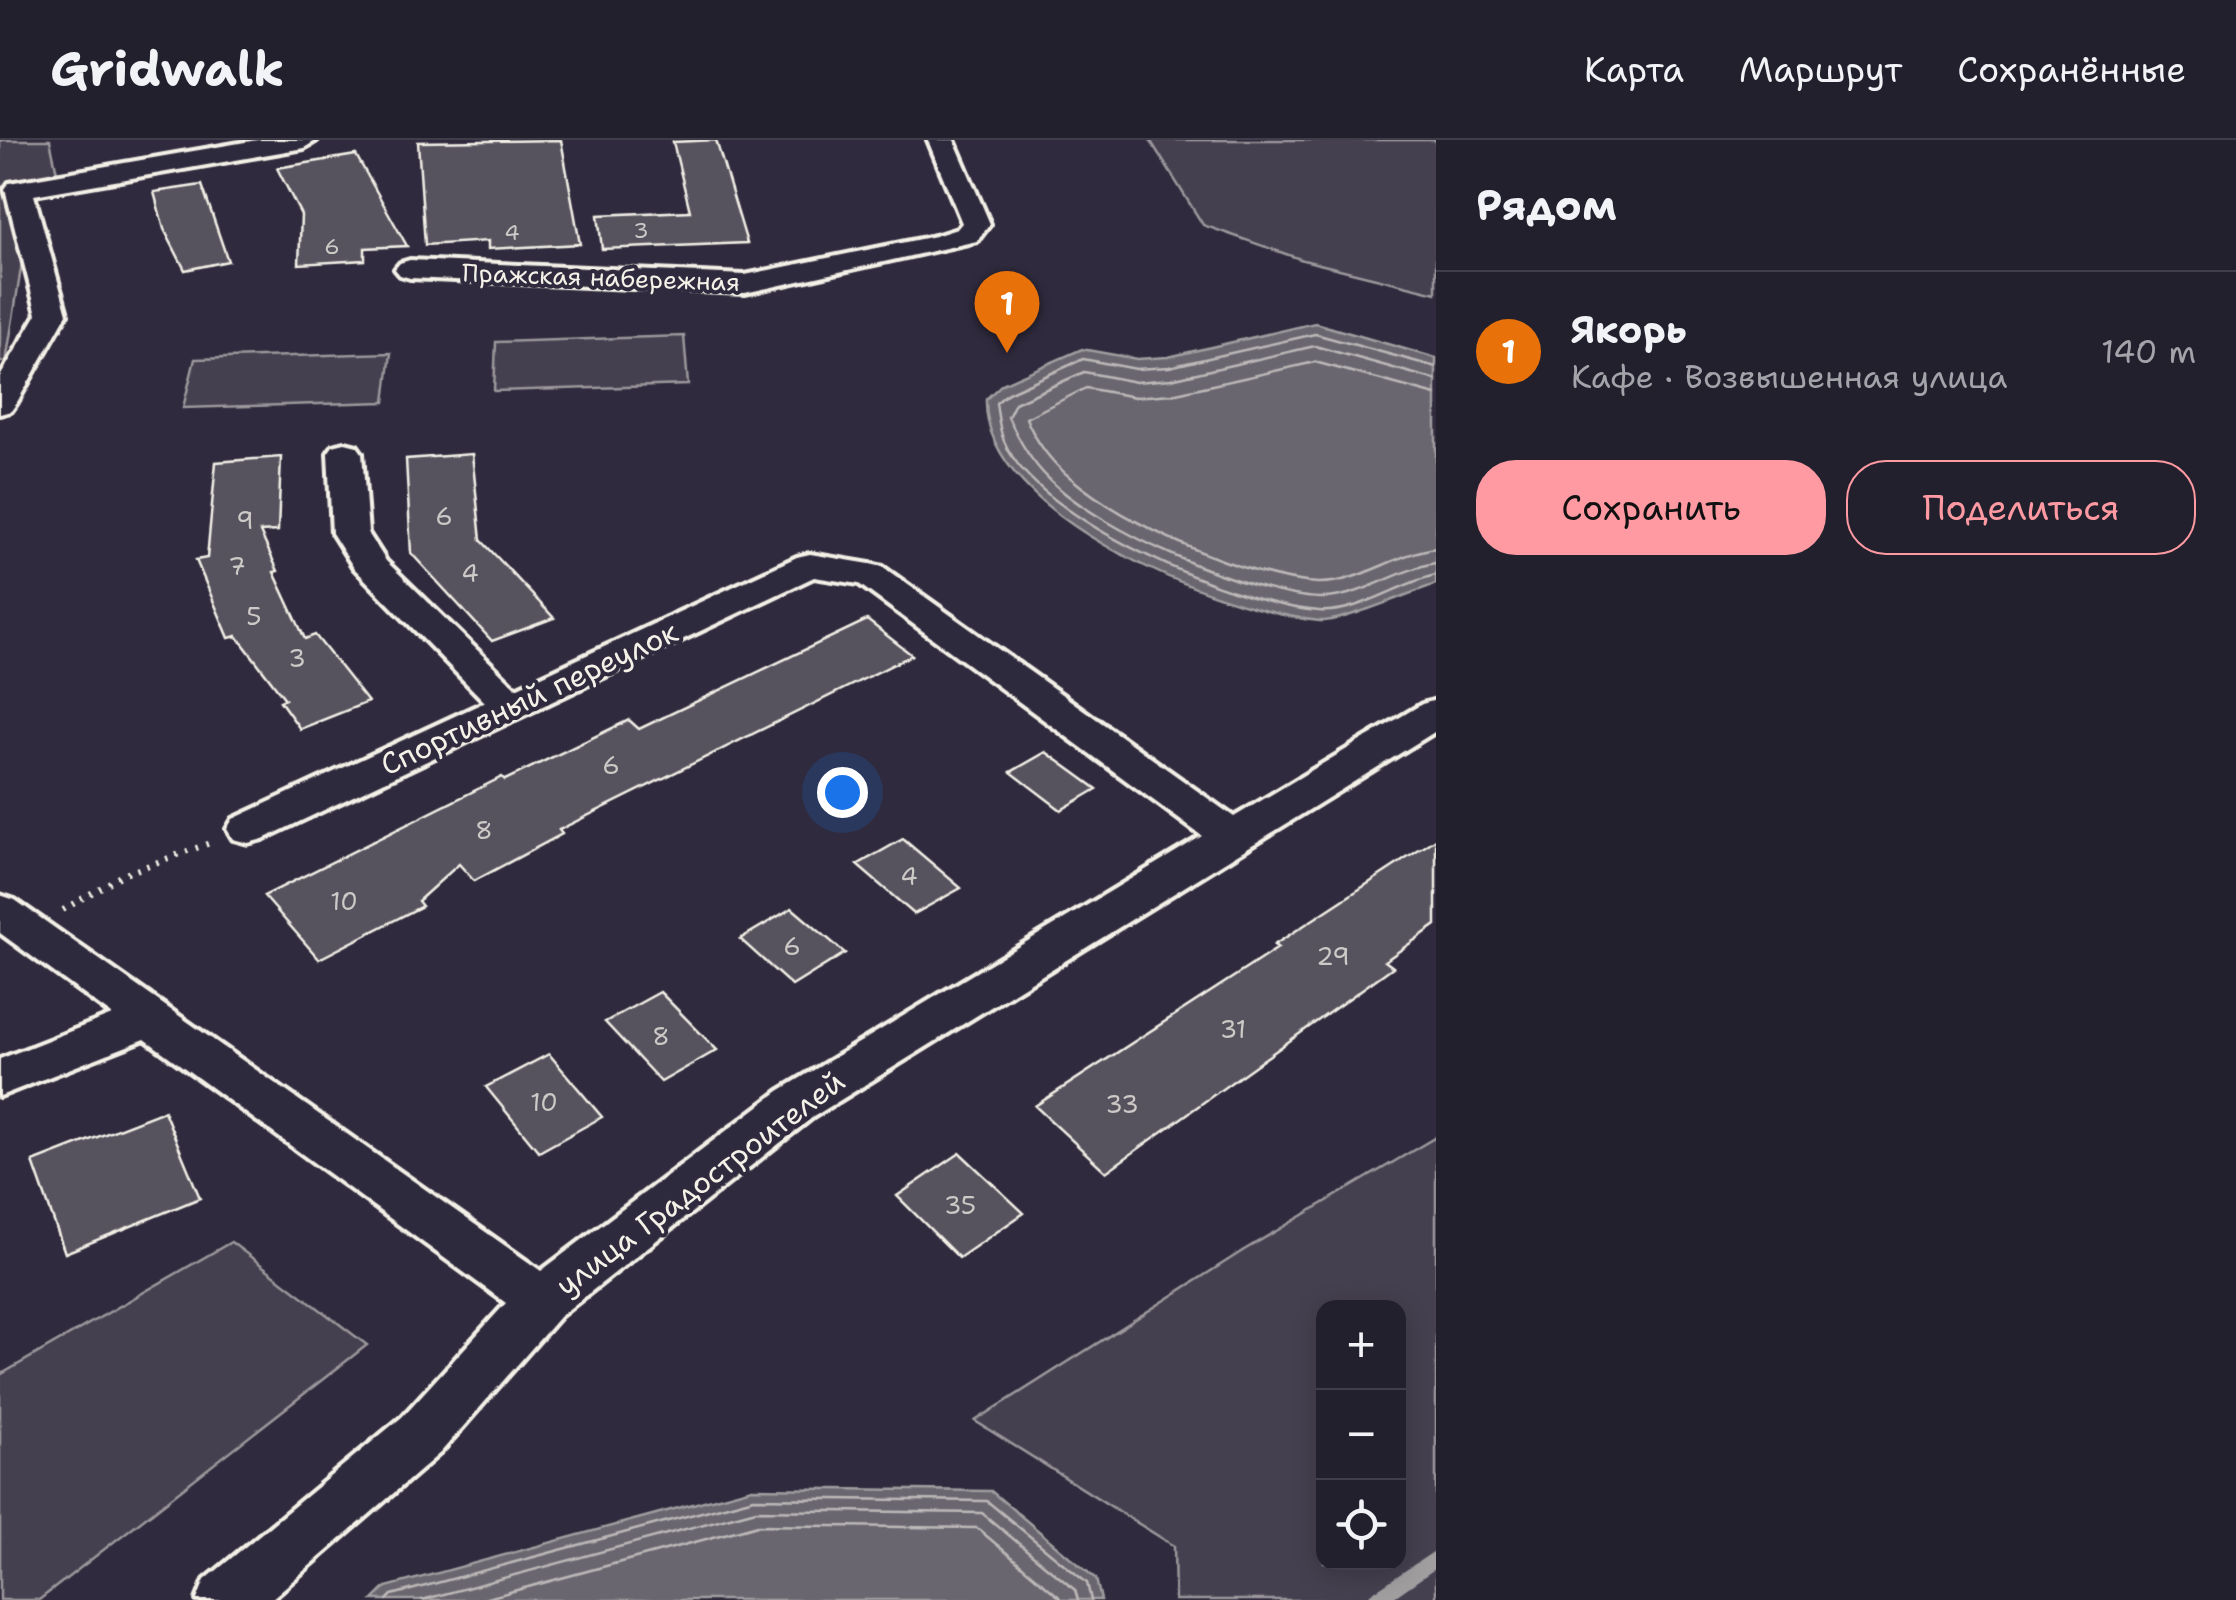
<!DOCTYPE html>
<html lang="ru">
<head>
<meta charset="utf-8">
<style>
	body { margin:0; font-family:"Shantell Sans",sans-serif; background:#2f2d3a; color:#f1f3f6 }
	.controls { position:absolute; right:30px; bottom:30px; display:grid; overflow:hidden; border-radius:20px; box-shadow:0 5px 25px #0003 }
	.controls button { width:90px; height:90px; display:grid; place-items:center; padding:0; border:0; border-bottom:2px solid #403e4a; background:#23202e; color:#f1f3f6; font:50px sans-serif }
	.you { position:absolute; left:842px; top:652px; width:35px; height:35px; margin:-25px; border:8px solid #fff; border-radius:50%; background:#1a73e8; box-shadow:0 0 0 15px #1a73e833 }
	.badge { display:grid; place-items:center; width:65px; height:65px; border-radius:50%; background:#ff9aa2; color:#fff; font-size:32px; font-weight:700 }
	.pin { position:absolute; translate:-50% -82px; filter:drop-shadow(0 2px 5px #0008) }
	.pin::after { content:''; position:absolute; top:52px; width:35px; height:30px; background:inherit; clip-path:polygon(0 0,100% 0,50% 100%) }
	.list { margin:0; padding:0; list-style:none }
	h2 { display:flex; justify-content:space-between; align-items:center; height:130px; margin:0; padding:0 40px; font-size:42px }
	h2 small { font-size:32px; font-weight:400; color:#a3a3aa }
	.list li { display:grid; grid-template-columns:65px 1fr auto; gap:30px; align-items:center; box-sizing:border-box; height:160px; padding:0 40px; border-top:2px solid #403e4a }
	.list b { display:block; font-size:38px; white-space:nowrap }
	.list p { margin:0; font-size:32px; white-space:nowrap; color:#a3a3aa }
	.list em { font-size:32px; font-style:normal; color:#a3a3aa }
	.actions { display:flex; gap:20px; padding:30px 40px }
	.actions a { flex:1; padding:22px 0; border:2px solid #ff9aa2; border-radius:40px; text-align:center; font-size:35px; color:#ff9aa2 }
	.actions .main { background:#ff9aa2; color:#111 }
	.icon { flex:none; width:55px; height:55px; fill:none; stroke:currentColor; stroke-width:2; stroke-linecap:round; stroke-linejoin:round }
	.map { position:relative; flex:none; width:1436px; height:1460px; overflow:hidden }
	header { display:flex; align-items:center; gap:60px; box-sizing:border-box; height:140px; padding:0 50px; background:#23202e; border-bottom:2px solid #403e4a }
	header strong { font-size:48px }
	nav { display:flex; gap:55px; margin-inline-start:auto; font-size:35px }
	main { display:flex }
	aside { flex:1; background:#23202e }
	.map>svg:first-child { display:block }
	.green { fill:#454050; stroke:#9c989c; stroke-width:2.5; fill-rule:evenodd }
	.water { fill:#6a6670; stroke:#a19ea0; stroke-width:2.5 }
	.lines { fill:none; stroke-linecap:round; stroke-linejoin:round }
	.shore { stroke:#bdb9b8; stroke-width:2.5 }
	.stream { fill:#a19ea0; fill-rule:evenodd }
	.building { fill:#56525f; stroke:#f4f1e8; stroke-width:2.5 }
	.minor-casing { stroke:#f4f1e8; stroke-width:8 }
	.path { stroke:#f4f1e8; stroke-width:6; stroke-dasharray:2.5 8; stroke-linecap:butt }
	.minor { fill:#2f2a3d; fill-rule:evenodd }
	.labels { text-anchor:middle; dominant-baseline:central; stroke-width:8; stroke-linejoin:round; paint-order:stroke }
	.far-number-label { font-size:22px; fill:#ccc9c6 }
	.far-street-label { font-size:25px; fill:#f4f1e8; stroke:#2f2a3d }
	.number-label { font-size:25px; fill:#ccc9c6 }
	.street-label { font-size:30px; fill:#f4f1e8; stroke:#2f2a3d }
</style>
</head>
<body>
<header>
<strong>Gridwalk</strong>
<nav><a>Карта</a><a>Маршрут</a><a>Сохранённые</a></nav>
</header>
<main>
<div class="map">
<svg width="1436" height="1460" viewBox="0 0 1436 1460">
	<rect width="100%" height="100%" fill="#2f2a3d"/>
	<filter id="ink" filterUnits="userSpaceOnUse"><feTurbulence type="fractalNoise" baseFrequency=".01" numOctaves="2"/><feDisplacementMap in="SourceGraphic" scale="20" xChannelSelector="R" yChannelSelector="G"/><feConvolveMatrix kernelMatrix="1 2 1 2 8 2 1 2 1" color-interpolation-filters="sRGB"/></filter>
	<g filter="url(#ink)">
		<!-- green -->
		<g class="green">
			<path d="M0,0H50L58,37L33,54L6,222H0Z"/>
			<path d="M1150,0H1436V153L1303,120L1203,85Z"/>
			<path d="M684,196L688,245L494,251L496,202Z"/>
			<path d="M391,213L385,262L183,268L195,219Z"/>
			<path d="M1436,997V1460H1175L1174,1406L975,1281L1244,1110ZM1324,1168H1398V1422H1324Z"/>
			<path d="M231,1102L367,1205L39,1460H0V1235Z"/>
		</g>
		<!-- water -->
		<g class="water">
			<path d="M1315,183L1436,218V444C1412,452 1340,483 1320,481C1221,471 982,377 986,259L1002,244L1082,209L1137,219L1168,217Z"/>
			<path d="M752,1348L991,1351L1096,1439L1101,1460H373L386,1447Z"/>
		</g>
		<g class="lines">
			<!-- shore -->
			<g class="shore">
				<path d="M1436,227L1315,194L1169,227L1136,229L1083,219L1008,253L996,263C998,275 999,289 1004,301C1035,379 1238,466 1319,471C1358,474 1398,443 1436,435"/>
				<path d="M1436,240L1315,206L1171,239L1136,242L1084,232L1015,263L1008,277C1019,300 1031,322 1050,340C1101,391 1248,455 1320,458C1359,459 1397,429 1436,423"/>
				<path d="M1436,255L1315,222L1172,254L1135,257L1086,248L1026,278C1036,302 1052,323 1072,339C1124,384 1249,440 1318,443C1358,444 1396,413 1436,408"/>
				<path d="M387,1460L392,1455L754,1358L987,1361L1087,1443L1091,1460"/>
				<path d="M422,1460L756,1370L982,1373L1075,1450L1078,1460"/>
				<path d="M480,1460L758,1385L977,1388L1063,1460"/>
			</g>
			<!-- stream -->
			<path class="stream" d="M1436,1410V1428L1390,1460H1367L1370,1454Z"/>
		</g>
		<!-- building -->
		<g class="building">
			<path d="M561,0L580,104L488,109V101L425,105L418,2Z"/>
			<path d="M716,0L747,103L602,109L598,75L690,71L673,2Z"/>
			<path d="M356,15L407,106L365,108V120L299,124L301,75L277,28Z"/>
			<path d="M202,45L228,121L185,130L164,89L154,52Z"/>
			<path d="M472,314L481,400L554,478L492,501L411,413L406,319Z"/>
			<path d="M281,317L278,391L260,392L278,431L274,432L305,499L315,495L368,562L300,589L280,561L285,559L237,496L229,498L196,420L207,418L216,322Z"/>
			<path d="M867,480L912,515L559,690L562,694L474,741L459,724L418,761L422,766L319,819L264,756L502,637L505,640L629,580L639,589Z"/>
			<path d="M1046,612L1097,649L1061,670L1011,632Z"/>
			<path d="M903,699L961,748L914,774L857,725Z"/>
			<path d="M1436,699V785L1385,821L1393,827L1106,1032L1035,966L1278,808L1274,805Z"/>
			<path d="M792,768L845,813L792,846L740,799Z"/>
			<path d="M660,852L717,910L661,942L605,882Z"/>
			<path d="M549,914L602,977L539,1012L486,947Z"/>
			<path d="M164,971L200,1058L65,1113L33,1022Z"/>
			<path d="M960,1013L1024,1073L959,1118L897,1056Z"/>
		</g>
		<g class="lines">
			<defs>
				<g id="minor">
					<path d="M257,0H317L304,8L34,55L67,174L16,264L11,271L0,274V237L37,174L5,49L9,43Z"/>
					<path d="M928,0H954L990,84L977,101L745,153L410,138L400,135L395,129L400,123L410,120L745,135L935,96L957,89L962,83Z"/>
					<path d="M345,303L357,306L362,313L368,393L386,421L516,548L797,417L810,414L870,424L883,427L1234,677L1422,564L1436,560V591L813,977L560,1176L440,1313L270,1460H197L205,1440L402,1277L506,1163L145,899L0,956V919L112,875L0,793V755L15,760L541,1131L779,951L1202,696L859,444L814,437L263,699L248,703L233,699L227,689L233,679L485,562L354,428L332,393L328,313L333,306Z"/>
				</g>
			</defs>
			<!-- minor casing -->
			<use href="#minor" class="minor-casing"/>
			<!-- path -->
			<path class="path" d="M63,770L122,735L210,703"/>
			<!-- minor -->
			<use href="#minor" class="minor"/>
		</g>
	</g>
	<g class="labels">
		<!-- far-number labels -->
		<g class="far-number-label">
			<text x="641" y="90">3</text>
			<text x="512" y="92">4</text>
			<text x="332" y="106">6</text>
		</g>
		<!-- far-street labels -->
		<g class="far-street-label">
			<text transform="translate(601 137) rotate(2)">Пражская набережная</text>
		</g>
		<!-- number labels -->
		<g class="number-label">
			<text x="444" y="376">6</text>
			<text x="245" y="380">9</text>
			<text x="237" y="426">7</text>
			<text x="470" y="433">4</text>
			<text x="254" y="476">5</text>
			<text x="297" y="518">3</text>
			<text x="611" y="625">6</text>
			<text x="484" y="690">8</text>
			<text x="909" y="736">4</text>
			<text x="344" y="761">10</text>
			<text x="792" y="806">6</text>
			<text x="1333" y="816">29</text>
			<text x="1233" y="889">31</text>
			<text x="661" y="896">8</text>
			<text x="544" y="962">10</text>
			<text x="1122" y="964">33</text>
			<text x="960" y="1065">35</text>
		</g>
		<!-- street labels -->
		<g class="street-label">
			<text transform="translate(529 558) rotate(-25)">Спортивный переулок</text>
			<text transform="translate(700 1043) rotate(-37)">улица Градостроителей</text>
		</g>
	</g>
</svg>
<div class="controls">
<button>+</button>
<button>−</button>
<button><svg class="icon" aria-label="locate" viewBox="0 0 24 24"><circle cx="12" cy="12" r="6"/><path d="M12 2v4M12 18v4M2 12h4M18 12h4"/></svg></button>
</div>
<div class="you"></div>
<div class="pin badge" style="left:1007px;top:213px;background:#e8710a">1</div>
</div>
<aside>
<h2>Рядом<small></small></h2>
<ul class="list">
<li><span class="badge" style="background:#e8710a">1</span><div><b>Якорь</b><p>Кафе · Возвышенная улица</p></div><em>140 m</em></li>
</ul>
<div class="actions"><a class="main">Сохранить</a><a>Поделиться</a></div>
</aside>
</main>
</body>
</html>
